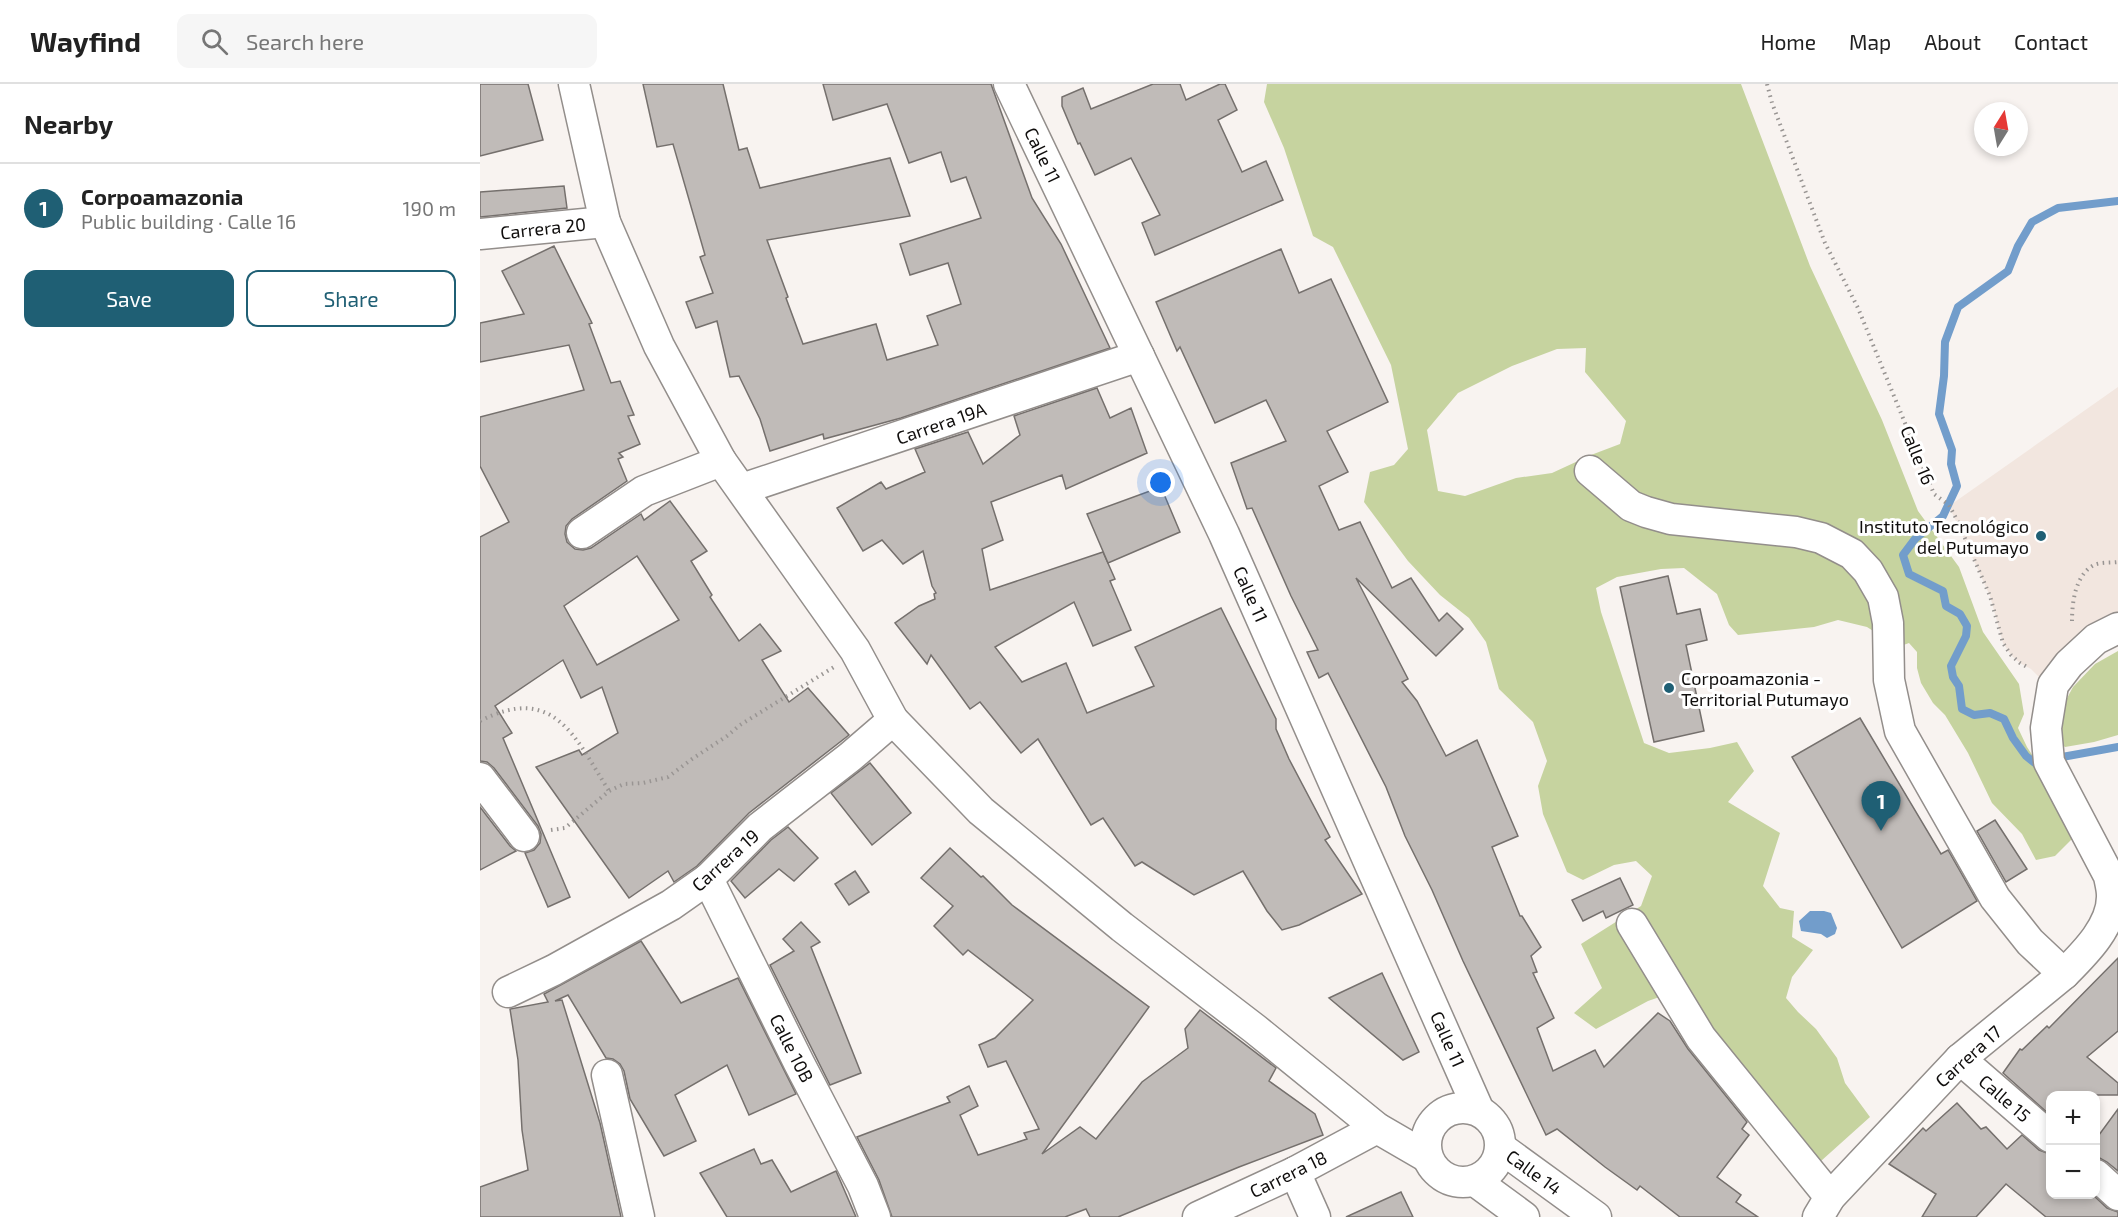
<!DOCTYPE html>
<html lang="en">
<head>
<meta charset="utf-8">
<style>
	body { margin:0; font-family:"Exo 2",sans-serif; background:#f6f6f6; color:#222 }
	.controls { position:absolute; right:18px; bottom:18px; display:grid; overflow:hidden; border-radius:12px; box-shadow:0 3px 9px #0003 }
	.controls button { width:54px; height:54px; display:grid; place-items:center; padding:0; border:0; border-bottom:2px solid #e0e0e0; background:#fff; color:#222; font:30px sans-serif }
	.compass { position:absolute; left:1494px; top:18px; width:54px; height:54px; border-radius:50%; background:#fff; box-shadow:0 3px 9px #0003; rotate:11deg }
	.you { position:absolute; left:681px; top:399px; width:21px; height:21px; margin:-15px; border:4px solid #fff; border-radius:50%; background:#1a73e8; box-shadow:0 0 0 9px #1a73e833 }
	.badge { display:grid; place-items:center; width:39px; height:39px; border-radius:50%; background:#1f5f74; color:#fff; font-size:20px; font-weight:700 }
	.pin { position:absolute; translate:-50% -50px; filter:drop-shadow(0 2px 3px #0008) }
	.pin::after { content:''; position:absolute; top:32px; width:21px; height:18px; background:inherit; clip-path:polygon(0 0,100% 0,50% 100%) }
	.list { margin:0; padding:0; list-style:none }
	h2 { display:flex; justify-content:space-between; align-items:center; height:78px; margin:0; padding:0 24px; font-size:26px }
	h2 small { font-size:20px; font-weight:400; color:#767676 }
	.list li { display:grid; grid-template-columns:39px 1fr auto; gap:18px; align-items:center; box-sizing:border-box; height:90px; padding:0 24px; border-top:2px solid #e0e0e0 }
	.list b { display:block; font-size:22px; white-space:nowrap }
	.list p { margin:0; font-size:20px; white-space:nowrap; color:#767676 }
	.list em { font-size:20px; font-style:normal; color:#767676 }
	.actions { display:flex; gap:12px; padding:18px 24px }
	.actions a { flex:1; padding:14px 0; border:2px solid #1f5f74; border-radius:12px; text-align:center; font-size:21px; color:#1f5f74 }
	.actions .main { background:#1f5f74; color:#fff }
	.icon { flex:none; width:33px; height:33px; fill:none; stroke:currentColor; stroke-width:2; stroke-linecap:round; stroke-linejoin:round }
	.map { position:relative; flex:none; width:1638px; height:1133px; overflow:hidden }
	header { display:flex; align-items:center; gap:36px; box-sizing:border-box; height:84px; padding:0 30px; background:#fff; border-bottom:2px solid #e0e0e0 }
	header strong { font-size:28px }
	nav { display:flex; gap:33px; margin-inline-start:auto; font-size:21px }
	.search { width:420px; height:54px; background:#f6f6f6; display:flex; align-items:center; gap:15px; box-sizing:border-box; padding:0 21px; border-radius:12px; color:#767676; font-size:22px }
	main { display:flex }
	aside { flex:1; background:#fff }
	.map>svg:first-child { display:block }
	.built { fill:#f2e6df }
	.green { fill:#c6d39f; fill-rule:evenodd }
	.water { fill:#729dcb }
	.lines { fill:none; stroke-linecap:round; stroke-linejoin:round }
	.stream { stroke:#729dcb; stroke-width:8 }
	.building { fill:#c0bbb8; stroke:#75706d; stroke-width:1.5; fill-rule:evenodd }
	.minor-casing { stroke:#938e8b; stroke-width:33 }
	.path { stroke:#999593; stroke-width:4; stroke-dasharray:1.5 4.5; stroke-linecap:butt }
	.minor { stroke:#fff; stroke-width:30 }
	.poi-dot { fill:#1f5f74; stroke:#fff; stroke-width:2 }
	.labels { text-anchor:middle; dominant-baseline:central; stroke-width:6; stroke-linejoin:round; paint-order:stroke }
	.street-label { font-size:18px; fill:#0f0d0c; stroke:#fff }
	.poi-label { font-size:18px; fill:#0f0d0c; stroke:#fff; text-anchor:end }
</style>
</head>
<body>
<header>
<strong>Wayfind</strong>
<div class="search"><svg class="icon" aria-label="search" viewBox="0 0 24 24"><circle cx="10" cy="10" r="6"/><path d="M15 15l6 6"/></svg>Search here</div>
<nav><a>Home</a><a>Map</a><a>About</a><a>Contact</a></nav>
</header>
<main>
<aside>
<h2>Nearby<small></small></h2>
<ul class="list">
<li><span class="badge">1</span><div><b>Corpoamazonia</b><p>Public building · Calle 16</p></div><em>190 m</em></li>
</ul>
<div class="actions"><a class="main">Save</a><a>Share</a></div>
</aside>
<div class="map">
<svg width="1638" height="1133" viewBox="0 0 1638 1133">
	<rect width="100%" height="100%" fill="#f8f3f0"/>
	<!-- built -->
	<path class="built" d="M1638,303V543L1563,597L1551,585L1540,579L1531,571L1523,559L1510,512L1469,422Z"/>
	<!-- green -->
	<g class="green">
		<path d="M787,0H1261L1330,182L1402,336L1438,427L1479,483L1503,548L1539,600L1544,630L1538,644L1547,663L1568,695L1593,754L1575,772L1556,776L1542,750L1512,719L1488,669L1465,631L1453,619L1441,599L1437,584V568L1429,559L1418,563L1387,543L1358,536L1334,543L1258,551L1249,541L1237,510L1204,484L1181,485L1137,493L1116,504L1121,528L1164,659L1189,669L1230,664L1257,658L1274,687L1248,718L1300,749L1283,802L1300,824L1314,827L1312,853L1333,866L1312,893L1306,914L1318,928L1336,945L1357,974L1365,999L1390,1033L1341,1077L1324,1066L1197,907L1168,917L1116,945L1094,929L1122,904L1101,860L1161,822L1172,792L1156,777L1134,781L1103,796L1087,788L1063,730L1058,702L1067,677L1053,638L1019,605L1006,558L989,534L960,511L928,477L884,418L890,388L914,381L928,365L911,281L853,163L833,152L804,64L784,18ZM1106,264L1105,288L1146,337L1140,360L1111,371L1072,389L1036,394L985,412L958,407L947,346L978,309L1032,282L1077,265Z"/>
		<path d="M1638,567V651L1614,658L1585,663L1578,657L1577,633L1593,603L1615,580Z"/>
	</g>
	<!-- water -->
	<path class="water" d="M1330,827H1344L1351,829L1357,844L1355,850L1347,854L1341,850L1321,847L1319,837Z"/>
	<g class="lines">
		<!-- stream -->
		<g class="stream">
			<path d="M1582,673L1638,663"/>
			<path d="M1556,680L1546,672L1533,654L1524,635L1510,629L1494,631L1482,625L1479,602L1473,593L1471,582L1486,552L1487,542L1480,530L1466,522L1463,507L1429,490L1423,471L1435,455L1463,432L1477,402L1471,380L1472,366L1459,330L1464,292L1465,258L1478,223L1528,187L1538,162L1552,138L1578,124L1638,117"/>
		</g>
	</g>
	<!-- building -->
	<g class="building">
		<path d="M0,0H48L63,56L0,72Z"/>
		<path d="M163,0H243L259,66L267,64L280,104L410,74L430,132L287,156L308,213L306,214L323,260L396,240L407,276L458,261L447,232L481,220L468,179L430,191L420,160L501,134L486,93L471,98L461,68L429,79L407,20L353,36L343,0H511L552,114L581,160L630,264L421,334L344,355L343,350L290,367L280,335L259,292L250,293L237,237L216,244L206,218L233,209L220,173L225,171L193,60L177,63Z"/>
		<path d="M673,0H700L706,16L740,0H745L757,26L738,36L762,88L786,77L803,116L675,171L662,139L680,131L651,74L615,91L600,59L598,60L582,22V13L603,4L611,25Z"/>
		<path d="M84,102L87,124L0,133V108Z"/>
		<path d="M74,162L112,239L109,240L131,299L140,297L154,331L148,332L160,360L139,369L143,373L138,375L147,397L92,435L86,442L85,450L87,458L95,465L103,466L111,464L161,430L164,436L190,417L227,467L211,477L232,511L230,513L259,557L280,540L301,567L282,576L309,618L328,604L369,651L269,729L217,782L194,798L188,787L149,814L56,683L99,666L102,671L138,649L122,603L101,614L83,576L15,622L32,649L23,654L90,813L68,823L45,769L54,766L60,759L61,750L58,742L14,684L7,678L0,677V453L29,438L0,382V333L104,306L89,261L0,278V239L44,230L22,187ZM157,472L199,536L117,581L84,522Z"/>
		<path d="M801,165L819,209L851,195L908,318L847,347L868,388L839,402L859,446L880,438L912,504L931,494L959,537L967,529L983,545L956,572L876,494L928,595L922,598L937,617L966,672L997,656L1038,752L1012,763L1040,832H1042L1061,863L1051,872L1057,888L1053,889L1074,934L1057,944L1073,987L1115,966L1124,983L1178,929L1190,937L1208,965L1267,1038L1262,1045L1269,1051L1237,1093L1261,1111L1256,1118L1278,1133H1200L1160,1102L1157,1106L1125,1083L1077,1045L1066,1051L983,877L952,806L925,752L906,703L848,589L839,594L827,568L838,566L811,512L772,424L767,425L751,379L806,357L786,316L735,339L700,263L697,267L676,218Z"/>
		<path d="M617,304L630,334L651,324L667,369L586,405L582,391L511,418L523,456L502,465L510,506L623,468L635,495L630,497L651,546L613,562L594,518L515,563L542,598L586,579L607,629L674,602L655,563L741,524L796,635V645L809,675L850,753L845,756L882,810L819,841L802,846L787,827L763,787L714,811L662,778L655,782L623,734L611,741L558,655L541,669L500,618L490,625L451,571L447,580L415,539L439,522L455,515L454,510L456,509L452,502L443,467L423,480L402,456L383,467L357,424L401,398L406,405L445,388L435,365L488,348L503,380L540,351L534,332Z"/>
		<path d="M681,403L700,448L628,479L607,430Z"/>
		<path d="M1188,492L1197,530L1220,525L1227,556L1206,561L1224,647L1174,658L1140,503Z"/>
		<path d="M1380,634L1461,770L1468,766L1497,817L1422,864L1312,673Z"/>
		<path d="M390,679L431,729L392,761L351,709Z"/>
		<path d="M0,723L30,762L36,767L0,786Z"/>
		<path d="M1515,736L1547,785L1526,798L1497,747Z"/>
		<path d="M308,743L338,774L314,797L299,785L265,814L251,797L291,756Z"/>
		<path d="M470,764L501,793L503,792L532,821L669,923L562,1070L600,1043L616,1055L662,998L708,964L705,945L720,926L796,984L789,997L835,1030L843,1051L759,1083L638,1133H610L606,1125L585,1133H412L399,1096L377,1053L470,1018L467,1013L489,1002L498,1022L480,1031L498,1071L547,1055L544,1049L559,1045L526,977L508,983L499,961L515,954L553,916L488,866L483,871L454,842L473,822L441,794Z"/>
		<path d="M375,787L389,808L369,821L355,800Z"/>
		<path d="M1140,794L1153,821L1126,834L1123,827L1103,837L1092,816Z"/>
		<path d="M321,838L340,858L331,863L381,989L350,1001L290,881L314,867L303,855Z"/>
		<path d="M161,857L201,919L258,894L316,1010L269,1031L247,981L195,1011L216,1057L184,1072L150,1015L144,987L140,980L133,975L126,974L88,911L75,917L82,916L120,1039L141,1133H0V1103L48,1086L42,1046L38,976L30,925L68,918L64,910Z"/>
		<path d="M1638,874V947L1607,973L1638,999V1011H1570V1031L1523,989L1540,965L1542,966L1567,942L1569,944Z"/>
		<path d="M902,889L939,968L923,976L849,914Z"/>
		<path d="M1477,1019L1501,1045L1506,1043L1527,1065L1542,1051L1559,1066L1570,1070V1110H1612L1627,1124L1638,1128V1133H1566L1526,1100L1496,1133H1442L1456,1110L1409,1080L1443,1044L1446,1047Z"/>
		<path d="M1638,1025V1087L1627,1078L1616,1072V1055Z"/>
		<path d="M274,1065L281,1080L292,1076L311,1108L356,1087L376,1133H247L220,1089Z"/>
		<path d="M921,1108L933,1133H866Z"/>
	</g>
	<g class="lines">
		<defs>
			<g id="minor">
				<path d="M94,0L125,138L179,262L241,377L375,566L413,636L501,727L642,843L775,945L897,1044L947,1073"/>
				<path d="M529,0L744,450L999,1027"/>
				<path d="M0,150L125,138"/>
				<path d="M1110,387L1151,422L1166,428L1191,435L1316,448L1341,454L1372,470L1388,487L1403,513L1408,539L1409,596L1420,647L1515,814L1550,858L1584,890"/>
				<path d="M262,405L659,272"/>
				<path d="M102,449L164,407L241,377"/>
				<path d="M0,694L44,752"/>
				<path d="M228,795L319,979L383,1102L395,1133"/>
				<path d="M1152,840L1221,954L1350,1113"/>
				<path d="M28,908L74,886L191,821L228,795L280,743L370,673L413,636"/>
				<path d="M1480,975L1570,1053"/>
				<path d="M127,991L159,1133"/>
				<circle cx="983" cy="1061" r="37"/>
				<path d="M1021,1064L1116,1133"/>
				<path d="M815,1088L835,1133"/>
				<path d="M1616,1091L1638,1111"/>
				<path d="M995,1097L1044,1133"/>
				<path d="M718,1133L815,1088L897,1044"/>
				<path d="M1338,1133L1350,1113L1480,975L1584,890C1604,870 1633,842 1632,811C1632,805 1630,798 1629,792L1569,678L1566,644L1573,601L1589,580L1616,555L1638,544"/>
			</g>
		</defs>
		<!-- minor casing -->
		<use href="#minor" class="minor-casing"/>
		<!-- path -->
		<g class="path">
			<path d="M1287,0L1292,19L1345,159L1378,224L1454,410L1469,421L1477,436L1510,512L1523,559L1531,571L1540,579L1549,584"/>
			<path d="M1592,537C1592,519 1595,491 1614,481C1620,478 1631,479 1638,478"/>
			<path d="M0,637C74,599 95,653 129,707"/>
			<path d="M71,746L85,744L129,707L144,700L163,699L188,693L212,675L247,652L260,641L354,583"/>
		</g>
		<!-- minor -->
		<use href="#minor" class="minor"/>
	</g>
	<!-- markers -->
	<g class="poi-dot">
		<circle cx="1561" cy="452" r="6"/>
		<circle cx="1189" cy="604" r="6"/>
	</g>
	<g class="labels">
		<!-- street labels -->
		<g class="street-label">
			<text transform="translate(563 71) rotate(64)">Calle 11</text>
			<text transform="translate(63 144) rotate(-6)">Carrera 20</text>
			<text transform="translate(461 339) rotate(-19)">Carrera 19A</text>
			<text transform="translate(1438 371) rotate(68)">Calle 16</text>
			<text transform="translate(771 510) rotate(66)">Calle 11</text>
			<text transform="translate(245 776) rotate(-42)">Carrera 19</text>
			<text transform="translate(968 955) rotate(66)">Calle 11</text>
			<text transform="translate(312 964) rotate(63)">Calle 10B</text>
			<text transform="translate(1488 972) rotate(-42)">Carrera 17</text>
			<text transform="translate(1525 1014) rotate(41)">Calle 15</text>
			<text transform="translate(1054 1088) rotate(36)">Calle 14</text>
			<text transform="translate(808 1090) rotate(-26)">Carrera 18</text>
		</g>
		<!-- poi labels -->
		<g class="poi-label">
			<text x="1549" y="442">Instituto Tecnológico<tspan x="1549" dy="21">del Putumayo</tspan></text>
			<text x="1201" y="594" text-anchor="start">Corpoamazonia -<tspan x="1201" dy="21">Territorial Putumayo</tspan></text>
		</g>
	</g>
</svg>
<div class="controls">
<button>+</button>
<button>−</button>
</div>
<svg class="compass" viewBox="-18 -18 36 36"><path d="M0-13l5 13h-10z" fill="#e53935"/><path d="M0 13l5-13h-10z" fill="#767676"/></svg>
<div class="you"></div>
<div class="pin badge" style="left:1401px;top:747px">1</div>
</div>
</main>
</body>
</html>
